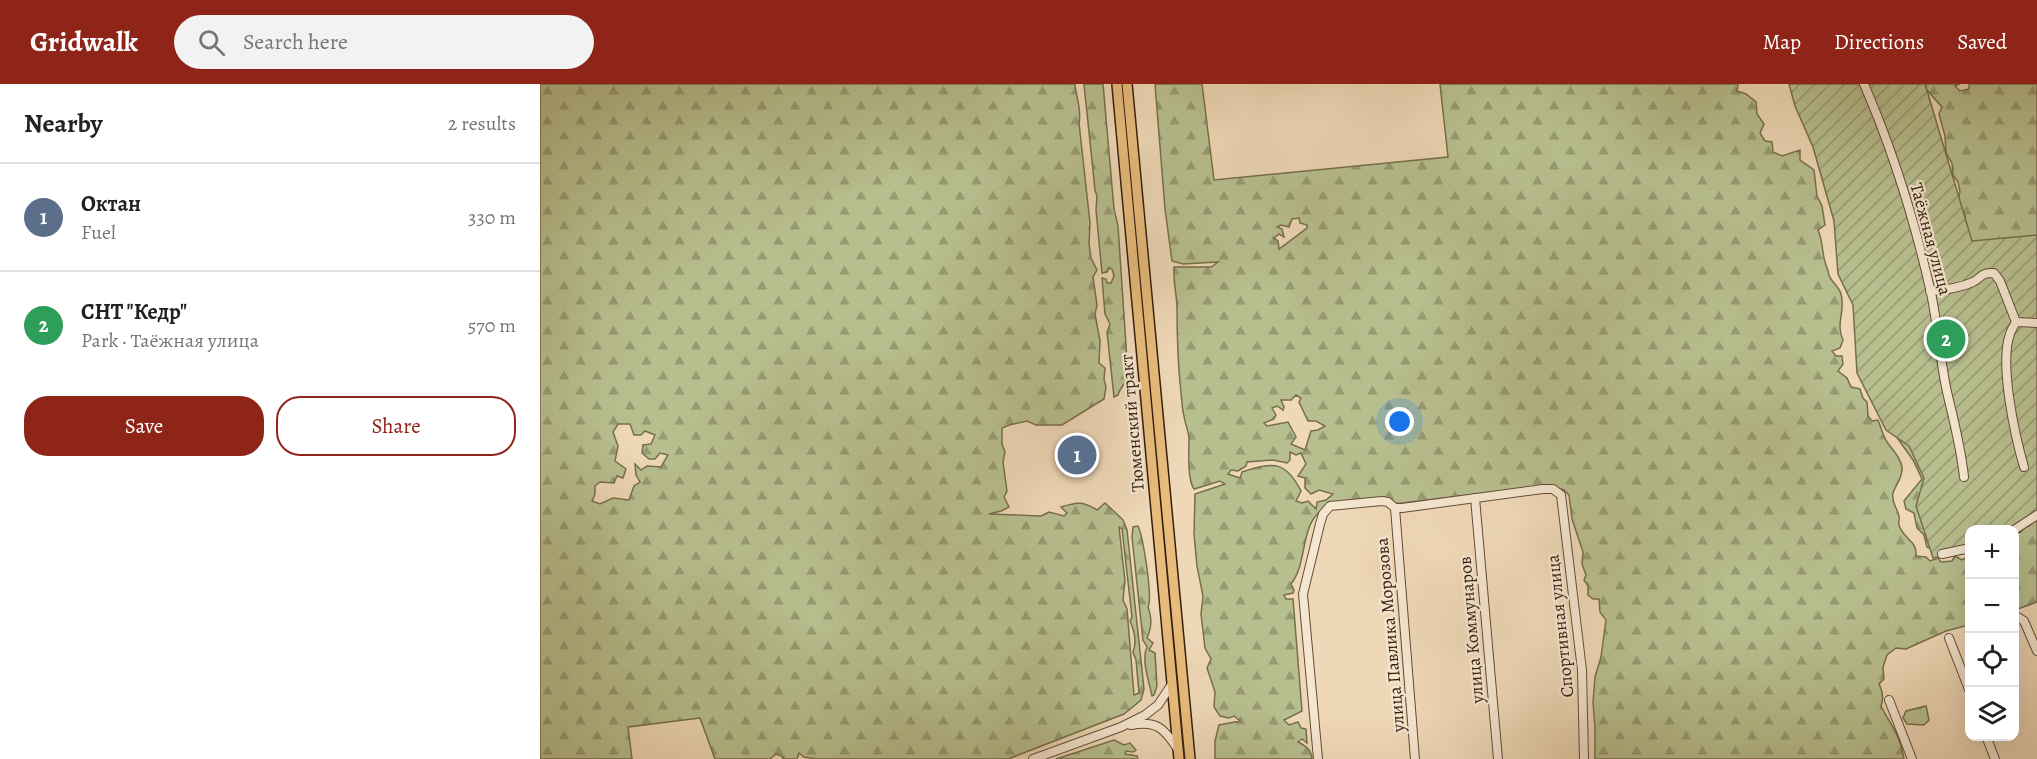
<!DOCTYPE html>
<html lang="en">
<head>
<meta charset="utf-8">
<style>
	body { margin:0; font-family:Alegreya,serif; background:#f2f2f2; color:#222 }
	.controls { position:absolute; right:18px; bottom:18px; display:grid; overflow:hidden; border-radius:12px; box-shadow:0 6px 24px #0002 }
	.controls button { width:54px; height:54px; display:grid; place-items:center; padding:0; border:0; border-bottom:2px solid #e0e0e0; background:#fff; color:#222; font:30px sans-serif }
	.you { position:absolute; left:860px; top:338px; width:21px; height:21px; margin:-15px; border:4px solid #fff; border-radius:50%; background:#1a73e8; box-shadow:0 0 0 9px #1a73e833 }
	.badge { display:grid; place-items:center; width:39px; height:39px; border-radius:50%; background:#8f2418; color:#fff; font-size:20px; font-weight:700 }
	.pin { position:absolute; translate:-50% -50%; border:3px solid #fff; box-shadow:0 2px 6px #0006 }
	.list { margin:0; padding:0; list-style:none }
	h2 { display:flex; justify-content:space-between; align-items:center; height:78px; margin:0; padding:0 24px; font-size:26px }
	h2 small { font-size:20px; font-weight:400; color:#767676 }
	.list li { display:grid; grid-template-columns:39px 1fr auto; gap:18px; align-items:center; box-sizing:border-box; height:108px; padding:0 24px; border-top:2px solid #e0e0e0 }
	.list b { display:block; font-size:22px; white-space:nowrap }
	.list p { margin:0; font-size:20px; white-space:nowrap; color:#767676 }
	.list em { font-size:20px; font-style:normal; color:#767676 }
	.actions { display:flex; gap:12px; padding:18px 24px }
	.actions a { flex:1; padding:14px 0; border:2px solid #8f2418; border-radius:24px; text-align:center; font-size:21px; color:#8f2418 }
	.actions .main { background:#8f2418; color:#fff }
	.icon { flex:none; width:33px; height:33px; fill:none; stroke:currentColor; stroke-width:2; stroke-linecap:round; stroke-linejoin:round }
	.map { position:relative; flex:none; width:1497px; height:675px; overflow:hidden }
	header { display:flex; align-items:center; gap:36px; box-sizing:border-box; height:84px; padding:0 30px; background:#8f2418; color:#fff }
	header strong { font-size:28px }
	nav { display:flex; gap:33px; margin-inline-start:auto; font-size:21px }
	.search { width:420px; height:54px; background:#f2f2f2; display:flex; align-items:center; gap:15px; box-sizing:border-box; padding:0 21px; border-radius:33px; color:#767676; font-size:22px }
	main { display:flex }
	aside { flex:1; background:#fff }
	.map>svg:first-child { display:block }
	.forest { fill:url(#forest-firs); stroke:#766e4e; stroke-width:1.5; fill-rule:evenodd }
	.garden { fill:url(#garden-furrows); stroke:#766e4e; stroke-width:1.5 }
	.lines { fill:none; stroke-linecap:round; stroke-linejoin:round }
	.minor-casing { stroke:#644c38; stroke-width:10 }
	.major-casing { stroke:#351e0e; stroke-width:12 }
	.minor { stroke:#f5e6d0; stroke-width:8 }
	.major { stroke:#e8bc7c; stroke-width:9 }
	.labels { text-anchor:middle; dominant-baseline:central; stroke-width:4.5; stroke-linejoin:round; paint-order:stroke }
	.street-label { font-size:18px; fill:#351e0e; stroke:#f5e6d0 }
</style>
</head>
<body>
<header>
<strong>Gridwalk</strong>
<div class="search"><svg class="icon" aria-label="search" viewBox="0 0 24 24"><circle cx="10" cy="10" r="6"/><path d="M15 15l6 6"/></svg>Search here</div>
<nav><a>Map</a><a>Directions</a><a>Saved</a></nav>
</header>
<main>
<aside>
<h2>Nearby<small>2 results</small></h2>
<ul class="list">
<li><span class="badge" style="background:#5c6f8a">1</span><div><b>Октан</b><p>Fuel</p></div><em>330 m</em></li>
<li><span class="badge" style="background:#2e9e5b">2</span><div><b>СНТ &quot;Кедр&quot;</b><p>Park · Таёжная улица</p></div><em>570 m</em></li>
</ul>
<div class="actions"><a class="main">Save</a><a>Share</a></div>
</aside>
<div class="map">
<svg width="1497" height="675" viewBox="0 0 1497 675">
	<defs>
		<pattern id="forest-firs" width="22" height="20" patternUnits="userSpaceOnUse" patternTransform="scale(1.5)"><rect width="22" height="20" fill="#b8bf8f"/><path d="M5 1l3.5 6h-7zM16 11l3.5 6h-7z" fill="#969b73"/></pattern>
		<pattern id="garden-furrows" width="10" height="10" patternUnits="userSpaceOnUse" patternTransform="scale(1.5)"><rect width="10" height="10" fill="#b8bf8f"/><path d="M-1 1l2-2M0 10L10 0M9 11l2-2" fill="none" stroke="#969b73"/></pattern>
	</defs>
	<rect width="100%" height="100%" fill="#efd8b7"/>
	<filter id="stains"><feTurbulence type="fractalNoise" baseFrequency=".00333" numOctaves="4"/><feColorMatrix values="0 0 0 0 .2 0 0 0 0 .09 0 0 0 0 .02 0 0 0 .5 -.17"/></filter>
	<radialGradient id="worn" r=".72"><stop offset=".6" stop-color="#630" stop-opacity="0"/><stop offset="1" stop-color="#630" stop-opacity=".3"/></radialGradient>
	<!-- forest -->
	<g class="forest">
		<path d="M0,0H535C536,14 542,25 539,39L550,139L549,160L551,174L557,186L553,193L557,221L555,230L560,257L559,279L565,284L564,295L566,303L564,315L522,341H496L487,337L469,341L462,344V360L465,368L463,378L467,407L464,413L469,423L461,427L449,430L501,432L509,428L524,432L527,429L521,423C537,418 543,417 557,426L565,419L583,436L587,446L604,605L601,616L584,630L468,675H277L264,673L259,669L257,675H242L244,673L236,670L230,675H175L160,634L88,643L92,675H0ZM78,340H90L94,351H101L105,347L115,351L111,360L103,361L102,369L109,375H115L120,369L128,371L121,383L107,382L101,386L95,380L96,391L100,398L94,402L89,416L73,414L60,420L52,417L55,410V402L60,398L74,399L77,392L83,394L86,385L75,377L78,362L73,348ZM579,443L582,445L592,533L590,537C594,546 597,558 593,568L596,576L599,609L594,611L587,525L583,516L585,497Z"/>
		<path d="M544,0H563L574,125L578,142L588,291C587,299 580,303 578,311L574,313L567,248L570,240L565,230L562,194L566,195L567,199H571L574,192L572,185L569,184L567,188L562,189L556,126L557,112L555,106Z"/>
		<path d="M615,0H662L674,96L908,73L900,0H1198L1197,7L1206,10L1216,18L1217,30L1224,40L1220,49L1225,57L1232,58L1233,68L1242,72L1260,66V76L1274,86L1277,112L1282,122L1285,141L1278,146C1282,155 1282,164 1284,174C1285,180 1288,185 1289,191C1291,198 1299,202 1301,210C1306,226 1295,240 1303,256L1300,264L1292,267L1296,272H1302L1303,280L1298,287L1307,294L1311,303L1320,305L1323,314L1327,318L1328,332L1332,337L1338,336C1341,343 1343,352 1347,358C1353,367 1360,372 1362,383C1363,394 1356,400 1353,409C1351,419 1357,423 1359,432C1360,435 1358,438 1359,441C1363,455 1378,457 1376,472L1386,473L1390,477L1398,474L1401,478L1412,477L1415,472L1422,476L1429,472V541L1406,547L1366,565L1356,564L1347,571L1343,583L1344,595L1339,600C1343,608 1344,614 1341,622C1351,642 1361,652 1364,675H1055V644L1053,618L1055,593L1061,573L1066,536L1060,528L1059,515H1053L1048,511V502L1044,496L1046,491L1042,480L1043,468L1032,435L1029,411L1024,406L1014,403H997L862,419L791,421C757,434 770,476 751,500L754,506L753,509L744,511L746,515H753L762,627L744,636L749,641L758,638L761,644L766,645L767,659L762,655L758,658C766,662 771,665 772,675H675V657L679,641L700,637L694,632L689,634L680,632L674,623L675,608L667,584L671,575L665,564L661,530L663,512L657,482L654,450L655,410L685,400L680,397L654,405C647,395 649,368 649,355C649,348 645,340 644,332C642,325 642,317 641,309C638,281 637,253 637,225C637,211 633,198 634,183H671L678,178L643,180L632,177L625,125ZM759,134L760,139L767,141V144L739,165L738,157L734,154L739,150L744,153L742,145L737,143L741,141L749,143L752,135ZM756,311L761,314L759,318L768,337H776L785,342L778,346L771,347L765,366L751,360L756,353L748,338L727,342L724,339L734,335L736,331L732,324L737,322L743,326L744,323L741,316H751ZM750,368L756,371L761,369L766,380L758,392L765,394V404L771,410L779,406L793,410L786,416L777,418L776,425L768,417L762,419L756,417L761,407C746,377 732,377 702,388L700,394L688,390L691,386L698,387L706,382L707,378L733,376L747,379L750,376Z"/>
		<path d="M1386,0H1420L1415,2L1420,7L1429,5V0H1497V164L1436,173L1425,146V131L1417,118L1420,108L1418,98L1413,91L1412,79L1406,69L1405,52L1399,30L1402,23L1386,5Z"/>
		<path d="M1365,343L1385,387L1391,465L1387,463L1384,451L1377,444L1374,429L1366,425L1364,417L1382,395L1373,376L1356,352Z"/>
		<path d="M1497,434V518L1475,526V450L1481,448L1484,443L1489,442Z"/>
		<path d="M598,442C603,453 613,513 608,523C612,535 612,542 607,554L613,559L609,566L615,569L617,602L614,611L612,612C609,596 601,577 607,563L603,556L592,453L593,443Z"/>
		<path d="M1386,622L1389,636L1384,641L1367,640L1363,634L1366,627Z"/>
		<path d="M574,656L584,661L590,659L596,666L593,668L586,667L585,670L597,672L598,675H516Z"/>
	</g>
	<!-- garden -->
	<path class="garden" d="M1249,0H1385L1432,157L1497,151V434L1477,449L1475,450L1474,446H1430L1429,468L1393,474L1376,422L1384,394L1369,362L1346,346L1317,289L1313,221L1298,190L1294,137L1273,63L1255,22Z"/>
	<g class="lines">
		<defs>
			<g id="minor">
				<path d="M1324,0C1353,67 1375,138 1391,209C1398,242 1400,276 1407,308C1414,337 1421,364 1424,393"/>
				<path d="M1390,207C1404,206 1420,204 1433,198C1443,193 1439,189 1454,189L1460,197L1476,238"/>
				<path d="M1476,238C1474,242 1471,246 1470,250C1459,280 1475,352 1484,383"/>
				<path d="M1476,238L1497,239"/>
				<path d="M935,414L958,675"/>
				<path d="M855,424L875,675"/>
				<path d="M1474,446L1497,431"/>
				<path d="M1402,470L1430,464"/>
				<path d="M1476,532L1484,537L1497,567"/>
				<path d="M1409,554L1430,608"/>
				<path d="M1349,616L1372,675"/>
				<path d="M591,641C616,636 624,644 637,664"/>
				<path d="M1446,652L1455,675"/>
				<path d="M493,675L581,643L605,631L618,621L632,600"/>
				<path d="M778,675L763,510L780,440L783,430L790,422L842,417L848,418L855,424H862L1003,405H1013L1021,411L1042,586L1044,675"/>
			</g>
			<g id="major">
				<path d="M577,0L639,675"/>
				<path d="M587,0L650,675"/>
			</g>
		</defs>
		<!-- minor casing -->
		<use href="#minor" class="minor-casing"/>
		<!-- major casing -->
		<use href="#major" class="major-casing"/>
		<!-- minor -->
		<use href="#minor" class="minor"/>
		<!-- major -->
		<use href="#major" class="major"/>
	</g>
	<g class="labels">
		<!-- street labels -->
		<g class="street-label">
			<text transform="translate(1391 155) rotate(75)">Таёжная улица</text>
			<text transform="translate(592 339) rotate(-95)">Тюменский тракт</text>
			<text transform="translate(1020 542) rotate(-96)">Спортивная улица</text>
			<text transform="translate(931 546) rotate(-95)">улица Коммунаров</text>
			<text transform="translate(850 551) rotate(-95)">улица Павлика Морозова</text>
		</g>
	</g>
	<rect width="100%" height="100%" filter="url(#stains)"/>
	<rect width="100%" height="100%" fill="url(#worn)"/>
</svg>
<div class="controls">
<button>+</button>
<button>−</button>
<button><svg class="icon" aria-label="locate" viewBox="0 0 24 24"><circle cx="12" cy="12" r="6"/><path d="M12 2v4M12 18v4M2 12h4M18 12h4"/></svg></button>
<button><svg class="icon" aria-label="layers" viewBox="0 0 24 24"><path d="M12 4l9 5-9 5-9-5zM3 14l9 5 9-5"/></svg></button>
</div>
<div class="you"></div>
<div class="pin badge" style="left:537px;top:371px;background:#5c6f8a">1</div>
<div class="pin badge" style="left:1406px;top:255px;background:#2e9e5b">2</div>
</div>
</main>
</body>
</html>
